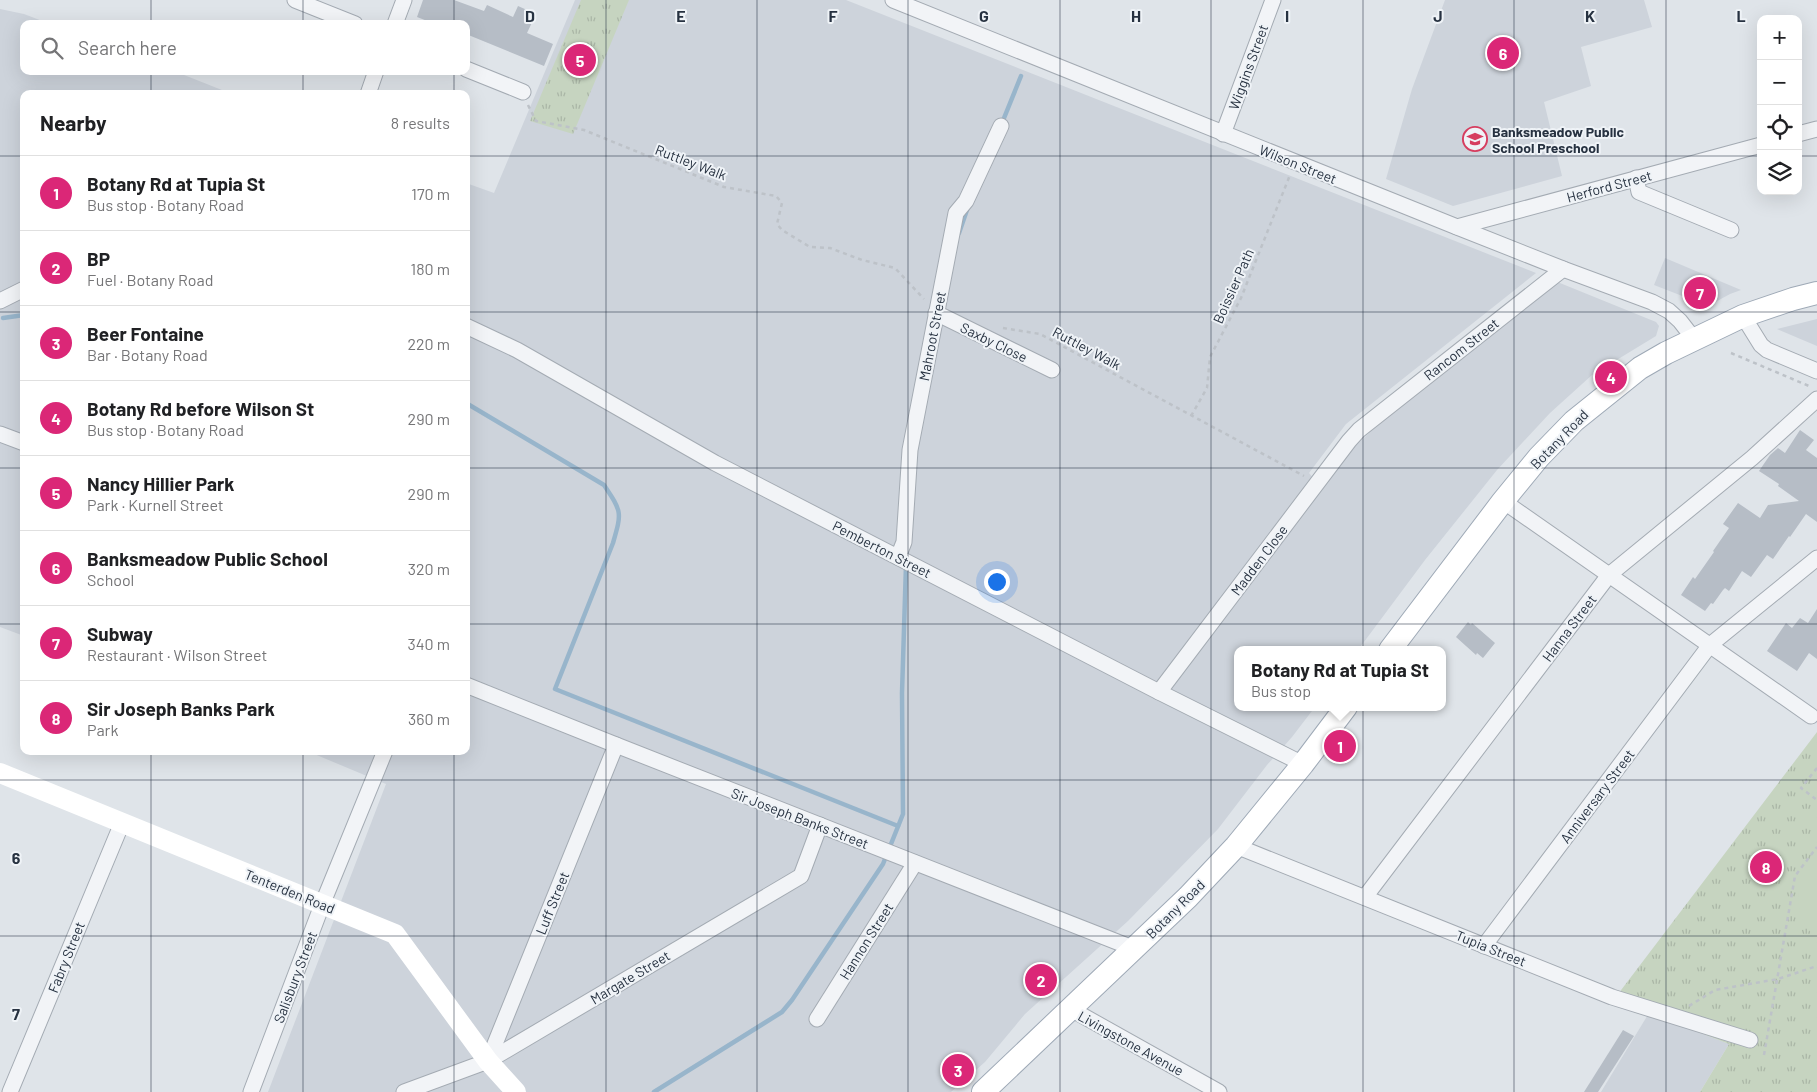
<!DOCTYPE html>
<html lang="en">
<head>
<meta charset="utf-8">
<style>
	body { margin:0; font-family:Barlow,sans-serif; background:#f2f2f2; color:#202124 }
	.controls { position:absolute; right:15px; top:15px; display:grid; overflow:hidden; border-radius:10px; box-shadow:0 5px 20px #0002 }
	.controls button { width:45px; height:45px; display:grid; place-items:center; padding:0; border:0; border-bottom:1px solid #e0e0e0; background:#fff; color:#202124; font:25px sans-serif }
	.you { position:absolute; left:996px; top:581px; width:18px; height:18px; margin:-12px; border:4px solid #fff; border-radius:50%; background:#1a73e8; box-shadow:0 0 0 8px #1a73e833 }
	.badge { display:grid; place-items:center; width:32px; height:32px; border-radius:50%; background:#db2777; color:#fff; font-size:16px; font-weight:700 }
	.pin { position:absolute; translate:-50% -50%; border:2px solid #fff; box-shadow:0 1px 5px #0006 }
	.popup { position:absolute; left:1234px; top:646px; width:212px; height:65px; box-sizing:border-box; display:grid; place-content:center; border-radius:10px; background:#fff; filter:drop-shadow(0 1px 4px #0005); font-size:16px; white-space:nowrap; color:#757577 }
	.popup b { font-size:19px; color:#202124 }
	.popup::after { content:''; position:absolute; left:50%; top:100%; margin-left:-10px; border:10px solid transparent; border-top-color:#fff }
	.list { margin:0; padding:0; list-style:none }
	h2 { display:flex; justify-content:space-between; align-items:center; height:65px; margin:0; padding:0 20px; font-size:21px }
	h2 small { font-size:16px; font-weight:400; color:#757577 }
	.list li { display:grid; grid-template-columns:32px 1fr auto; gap:15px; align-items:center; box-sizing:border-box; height:75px; padding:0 20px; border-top:1px solid #e0e0e0 }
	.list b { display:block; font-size:19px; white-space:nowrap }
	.list p { margin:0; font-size:16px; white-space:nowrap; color:#757577 }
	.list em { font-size:16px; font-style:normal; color:#757577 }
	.icon { flex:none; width:28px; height:28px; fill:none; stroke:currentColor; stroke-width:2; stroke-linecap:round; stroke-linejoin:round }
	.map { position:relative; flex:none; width:1817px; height:1092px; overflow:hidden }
	.search { position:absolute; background:#fff; box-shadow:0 5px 20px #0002; left:20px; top:20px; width:450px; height:55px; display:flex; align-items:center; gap:12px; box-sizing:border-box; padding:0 18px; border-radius:10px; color:#757577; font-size:19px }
	.panel { position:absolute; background:#fff; box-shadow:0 5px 20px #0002; left:20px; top:90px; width:450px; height:665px; border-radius:10px }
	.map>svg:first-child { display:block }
	.built { fill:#cdd3db }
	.grass { fill:url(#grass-tufts) }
	.garden { fill:#c6d4c0 }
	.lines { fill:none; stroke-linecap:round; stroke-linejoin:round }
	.stream { stroke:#98b5cb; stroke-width:4.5 }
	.building { fill:#b6bdc6 }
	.street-casing { stroke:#a4abb3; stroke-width:17 }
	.primary-casing { stroke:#9ea9b6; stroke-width:24 }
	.path { stroke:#bdc2c8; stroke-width:2.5; stroke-dasharray:4 4; stroke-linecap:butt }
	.street { stroke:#f2f4f7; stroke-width:15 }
	.secondary { stroke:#fff; stroke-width:20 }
	.primary { stroke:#fff; stroke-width:22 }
	.grid { fill:none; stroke:#273241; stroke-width:1; stroke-opacity:0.55 }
	.labels { text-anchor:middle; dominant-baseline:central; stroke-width:4; stroke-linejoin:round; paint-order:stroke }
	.street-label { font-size:14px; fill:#273241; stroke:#eff3f7 }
	.poi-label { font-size:14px; font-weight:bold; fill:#273241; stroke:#eff3f7; text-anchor:start }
	.grid-label { font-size:16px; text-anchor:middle; font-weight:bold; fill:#273241; stroke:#eff3f7; stroke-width:4; stroke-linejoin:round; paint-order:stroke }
</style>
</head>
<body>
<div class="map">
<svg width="1817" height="1092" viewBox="0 0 1817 1092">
	<defs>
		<pattern id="grass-tufts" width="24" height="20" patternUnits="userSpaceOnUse" patternTransform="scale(1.25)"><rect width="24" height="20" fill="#c6d4c0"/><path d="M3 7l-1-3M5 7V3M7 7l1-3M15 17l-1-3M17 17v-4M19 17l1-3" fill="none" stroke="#aab6a6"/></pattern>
	</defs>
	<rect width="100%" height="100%" fill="#dfe4e9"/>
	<!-- built -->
	<g class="built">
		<path d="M575,0H846L1536,273L1346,424L1309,473L1321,487L1342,459L1394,409L1555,281L1656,322L1659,326L1656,336L1592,375L1550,413L1497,470L1425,560L1358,650H1238V707H1315L1292,737L1267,765L1218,829L1128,921L1025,1014L985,1062L951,1092H268L386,784L307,751H466V183L494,193Z"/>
		<path d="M1445,0H1644L1652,27L1581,47L1591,86L1544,102L1562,176L1453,206L1386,179L1412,89Z"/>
		<path d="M0,9L24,14L50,24H24V71H174L232,94H24V636L0,627Z"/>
		<path d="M1665,258L1741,290L1730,294L1708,306L1654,285Z"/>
		<path d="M1817,319V346L1777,329Z"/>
		<path d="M1649,1013L1729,1044L1700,1092H1601Z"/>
	</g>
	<!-- grass -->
	<g class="grass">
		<path d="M581,0H629L573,134L530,121Z"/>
		<path d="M1817,732V1092H1700L1729,1044L1649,1013L1612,1002Z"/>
	</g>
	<!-- garden -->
	<path class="garden" d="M1817,860V937C1800,928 1793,896 1802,879C1806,873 1812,866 1817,860Z"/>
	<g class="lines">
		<!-- stream -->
		<g class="stream">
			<path d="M1002,123L1021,76"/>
			<path d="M959,233L968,207"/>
			<path d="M3,318L24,315"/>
			<path d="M466,403L604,485C622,512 622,512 613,543L555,689L898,826"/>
			<path d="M654,1092L782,1012L792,1000L883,864L903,814L902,693L906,565"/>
		</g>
	</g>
	<!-- building -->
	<g class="building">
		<path d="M423,0H454L484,11L487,5L513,17L518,6L536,14L527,33L553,44L544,66L466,34V24H435L417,17Z"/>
		<path d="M1800,430L1814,440L1806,450L1817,458V522L1806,514L1790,537L1789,536L1773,559L1767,555L1751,577L1742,571L1729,591L1725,588L1723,590L1713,604L1711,603L1705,611L1681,595L1693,577L1695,579L1714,552L1713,551L1729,528L1723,524L1738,503L1760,518L1768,505L1799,501L1778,486L1779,484L1759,471L1770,455L1778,448L1785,453Z"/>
		<path d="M1817,609V659L1809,653L1797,671L1767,651L1786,623L1792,628L1800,618L1808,623Z"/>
		<path d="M1468,622L1471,625L1472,623L1495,643L1483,658L1477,653L1476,655L1456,637Z"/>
		<path d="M1623,1030L1634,1036L1598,1092H1584Z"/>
	</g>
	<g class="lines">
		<defs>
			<g id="street">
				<path d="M295,0L355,24"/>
				<path d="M893,0L1457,227L1563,269L1652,302L1669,311L1680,321L1694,339"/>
				<path d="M395,24L404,0"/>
				<path d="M466,69L523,92"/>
				<path d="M368,94L376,71"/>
				<path d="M1223,134L1273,0"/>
				<path d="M1798,134L1817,129"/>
				<path d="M1636,178L1639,192L1731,230"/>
				<path d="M1457,227L1761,145"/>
				<path d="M0,301L24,289"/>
				<path d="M936,313L1052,370"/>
				<path d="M1743,316L1761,345L1767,350L1817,371"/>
				<path d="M466,326L517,350L715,463L1159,692L1303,764"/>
				<path d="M0,434L24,443"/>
				<path d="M1503,501L1811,716"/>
				<path d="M898,557L904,542L910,450L956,213L966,201L1001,126"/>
				<path d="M466,685L616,745L1135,949"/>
				<path d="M1159,692L1349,441L1359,430L1563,269"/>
				<path d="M1236,846L1612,997L1750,1040"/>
				<path d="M1365,897L1609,575L1752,458L1817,399"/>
				<path d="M1484,946L1710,645L1817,558"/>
				<path d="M1069,1008L1219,1092"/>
				<path d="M817,1019L915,863"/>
				<path d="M488,1061L616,745"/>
				<path d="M10,1092L122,823"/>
				<path d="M251,1092L322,905L385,751"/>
				<path d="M404,1092L488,1061L801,876L820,825"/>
			</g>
			<g id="primary">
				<path d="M1390,650L1503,501L1539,457L1574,421L1640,368L1666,353L1743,316L1793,299L1817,293"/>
				<path d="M983,1092L1188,897L1236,846L1303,764L1346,707"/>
			</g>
		</defs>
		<!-- street casing -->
		<use href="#street" class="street-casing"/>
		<!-- primary casing -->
		<use href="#primary" class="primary-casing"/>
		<!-- path -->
		<g class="path">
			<path d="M528,105L536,121L584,130L724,187L776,196L782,203L777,224L782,230L810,247L830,248L862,260L895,268L924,299"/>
			<path d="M1003,328L1040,334L1304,476"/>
			<path d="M1731,353L1809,386"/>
			<path d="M1191,416L1207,388L1210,357L1241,298L1290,175"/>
			<path d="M1817,768L1801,788L1817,800"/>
			<path d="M1689,1006L1715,990L1778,979L1817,966"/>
			<path d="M1764,1055L1795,876L1817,847"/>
		</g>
		<!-- street -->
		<use href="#street" class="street"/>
		<!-- secondary -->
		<path class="secondary" d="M0,773L395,934L488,1061L516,1092"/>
		<!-- primary -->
		<use href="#primary" class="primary"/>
	</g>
	<!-- grid -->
	<path class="grid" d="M151,0V24M303,0V24M454,0V24M606,0V1092M757,0V1092M908,0V1092M1060,0V1092M1211,0V1092M1363,0V1092M1514,0V1092M1666,0V1092M151,71V94M303,71V94M454,71V94M0,156H24M466,156H1761M1798,156H1817M0,312H24M466,312H1817M0,468H24M466,468H1817M0,624H24M466,624H1817M151,751V1092M303,751V1092M454,751V1092M0,780H1817M0,936H1817"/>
	<!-- icons -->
	<defs>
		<symbol id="school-ring" viewBox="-11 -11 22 22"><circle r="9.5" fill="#eff3f7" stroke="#d63d5f" stroke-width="1.5"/><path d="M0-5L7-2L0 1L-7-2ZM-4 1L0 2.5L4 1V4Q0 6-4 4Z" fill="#d63d5f"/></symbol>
	</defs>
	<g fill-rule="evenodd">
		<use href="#school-ring" x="1461" y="125" width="28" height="28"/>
	</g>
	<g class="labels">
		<!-- street labels -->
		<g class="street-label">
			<text transform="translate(1248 67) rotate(-70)">Wiggins Street</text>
			<text transform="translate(691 162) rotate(21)">Ruttley Walk</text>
			<text transform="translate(1298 164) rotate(22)">Wilson Street</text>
			<text transform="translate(1609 186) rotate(-15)">Herford Street</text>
			<text transform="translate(1233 286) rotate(-66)">Boissier Path</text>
			<text transform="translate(932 336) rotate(-79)">Mahroot Street</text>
			<text transform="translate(994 342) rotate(26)">Saxby Close</text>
			<text transform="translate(1087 348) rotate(28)">Ruttley Walk</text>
			<text transform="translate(1461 349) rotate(-38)">Rancom Street</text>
			<text transform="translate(1559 439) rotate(-46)">Botany Road</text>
			<text transform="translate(882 549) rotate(27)">Pemberton Street</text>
			<text transform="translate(1259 560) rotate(-53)">Madden Close</text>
			<text transform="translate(1569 628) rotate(-53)">Hanna Street</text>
			<text transform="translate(1597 796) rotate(-53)">Anniversary Street</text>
			<text transform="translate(800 818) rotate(21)">Sir Joseph Banks Street</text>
			<text transform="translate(290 891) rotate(22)">Tenterden Road</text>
			<text transform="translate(552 903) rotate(-68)">Luff Street</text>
			<text transform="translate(1175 909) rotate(-45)">Botany Road</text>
			<text transform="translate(866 941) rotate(-58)">Hannon Street</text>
			<text transform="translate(1491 948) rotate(22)">Tupia Street</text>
			<text transform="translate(66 957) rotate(-68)">Fabry Street</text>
			<text transform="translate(295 977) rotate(-69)">Salisbury Street</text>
			<text transform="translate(630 977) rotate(-31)">Margate Street</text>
			<text transform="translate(1131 1043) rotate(29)">Livingstone Avenue</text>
		</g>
		<!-- poi labels -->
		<g class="poi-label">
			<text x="1492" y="131">Banksmeadow Public<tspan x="1492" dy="16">School Preschool</tspan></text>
		</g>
	</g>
	<g class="grid-label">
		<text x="530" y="22">D</text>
		<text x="681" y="22">E</text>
		<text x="833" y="22">F</text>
		<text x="984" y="22">G</text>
		<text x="1136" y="22">H</text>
		<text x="1287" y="22">I</text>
		<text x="1438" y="22">J</text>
		<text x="1590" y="22">K</text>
		<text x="1741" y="22">L</text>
		<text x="16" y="864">6</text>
		<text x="16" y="1020">7</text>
	</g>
</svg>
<div class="controls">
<button>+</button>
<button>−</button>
<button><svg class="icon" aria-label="locate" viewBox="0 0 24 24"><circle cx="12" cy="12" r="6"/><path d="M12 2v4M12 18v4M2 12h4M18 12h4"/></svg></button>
<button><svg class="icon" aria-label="layers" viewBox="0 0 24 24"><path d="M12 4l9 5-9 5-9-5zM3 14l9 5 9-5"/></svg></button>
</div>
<div class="you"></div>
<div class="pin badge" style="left:1340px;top:746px">1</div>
<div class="popup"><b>Botany Rd at Tupia St</b>Bus stop</div>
<div class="pin badge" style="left:1041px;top:980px">2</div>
<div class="pin badge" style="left:958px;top:1070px">3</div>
<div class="pin badge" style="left:1611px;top:377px">4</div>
<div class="pin badge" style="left:580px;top:60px">5</div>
<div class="pin badge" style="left:1503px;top:53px">6</div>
<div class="pin badge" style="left:1700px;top:293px">7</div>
<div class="pin badge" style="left:1766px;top:867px">8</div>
<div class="search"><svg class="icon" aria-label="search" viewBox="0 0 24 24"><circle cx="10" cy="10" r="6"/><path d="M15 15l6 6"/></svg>Search here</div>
<section class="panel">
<h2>Nearby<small>8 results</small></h2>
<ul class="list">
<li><span class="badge">1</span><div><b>Botany Rd at Tupia St</b><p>Bus stop · Botany Road</p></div><em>170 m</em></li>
<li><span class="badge">2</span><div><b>BP</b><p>Fuel · Botany Road</p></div><em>180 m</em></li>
<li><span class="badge">3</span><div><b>Beer Fontaine</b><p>Bar · Botany Road</p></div><em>220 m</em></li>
<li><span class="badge">4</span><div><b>Botany Rd before Wilson St</b><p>Bus stop · Botany Road</p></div><em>290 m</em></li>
<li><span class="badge">5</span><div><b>Nancy Hillier Park</b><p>Park · Kurnell Street</p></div><em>290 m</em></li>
<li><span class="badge">6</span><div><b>Banksmeadow Public School</b><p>School</p></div><em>320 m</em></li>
<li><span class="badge">7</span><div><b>Subway</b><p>Restaurant · Wilson Street</p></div><em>340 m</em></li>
<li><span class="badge">8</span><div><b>Sir Joseph Banks Park</b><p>Park</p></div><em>360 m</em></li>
</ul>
</section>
</div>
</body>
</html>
